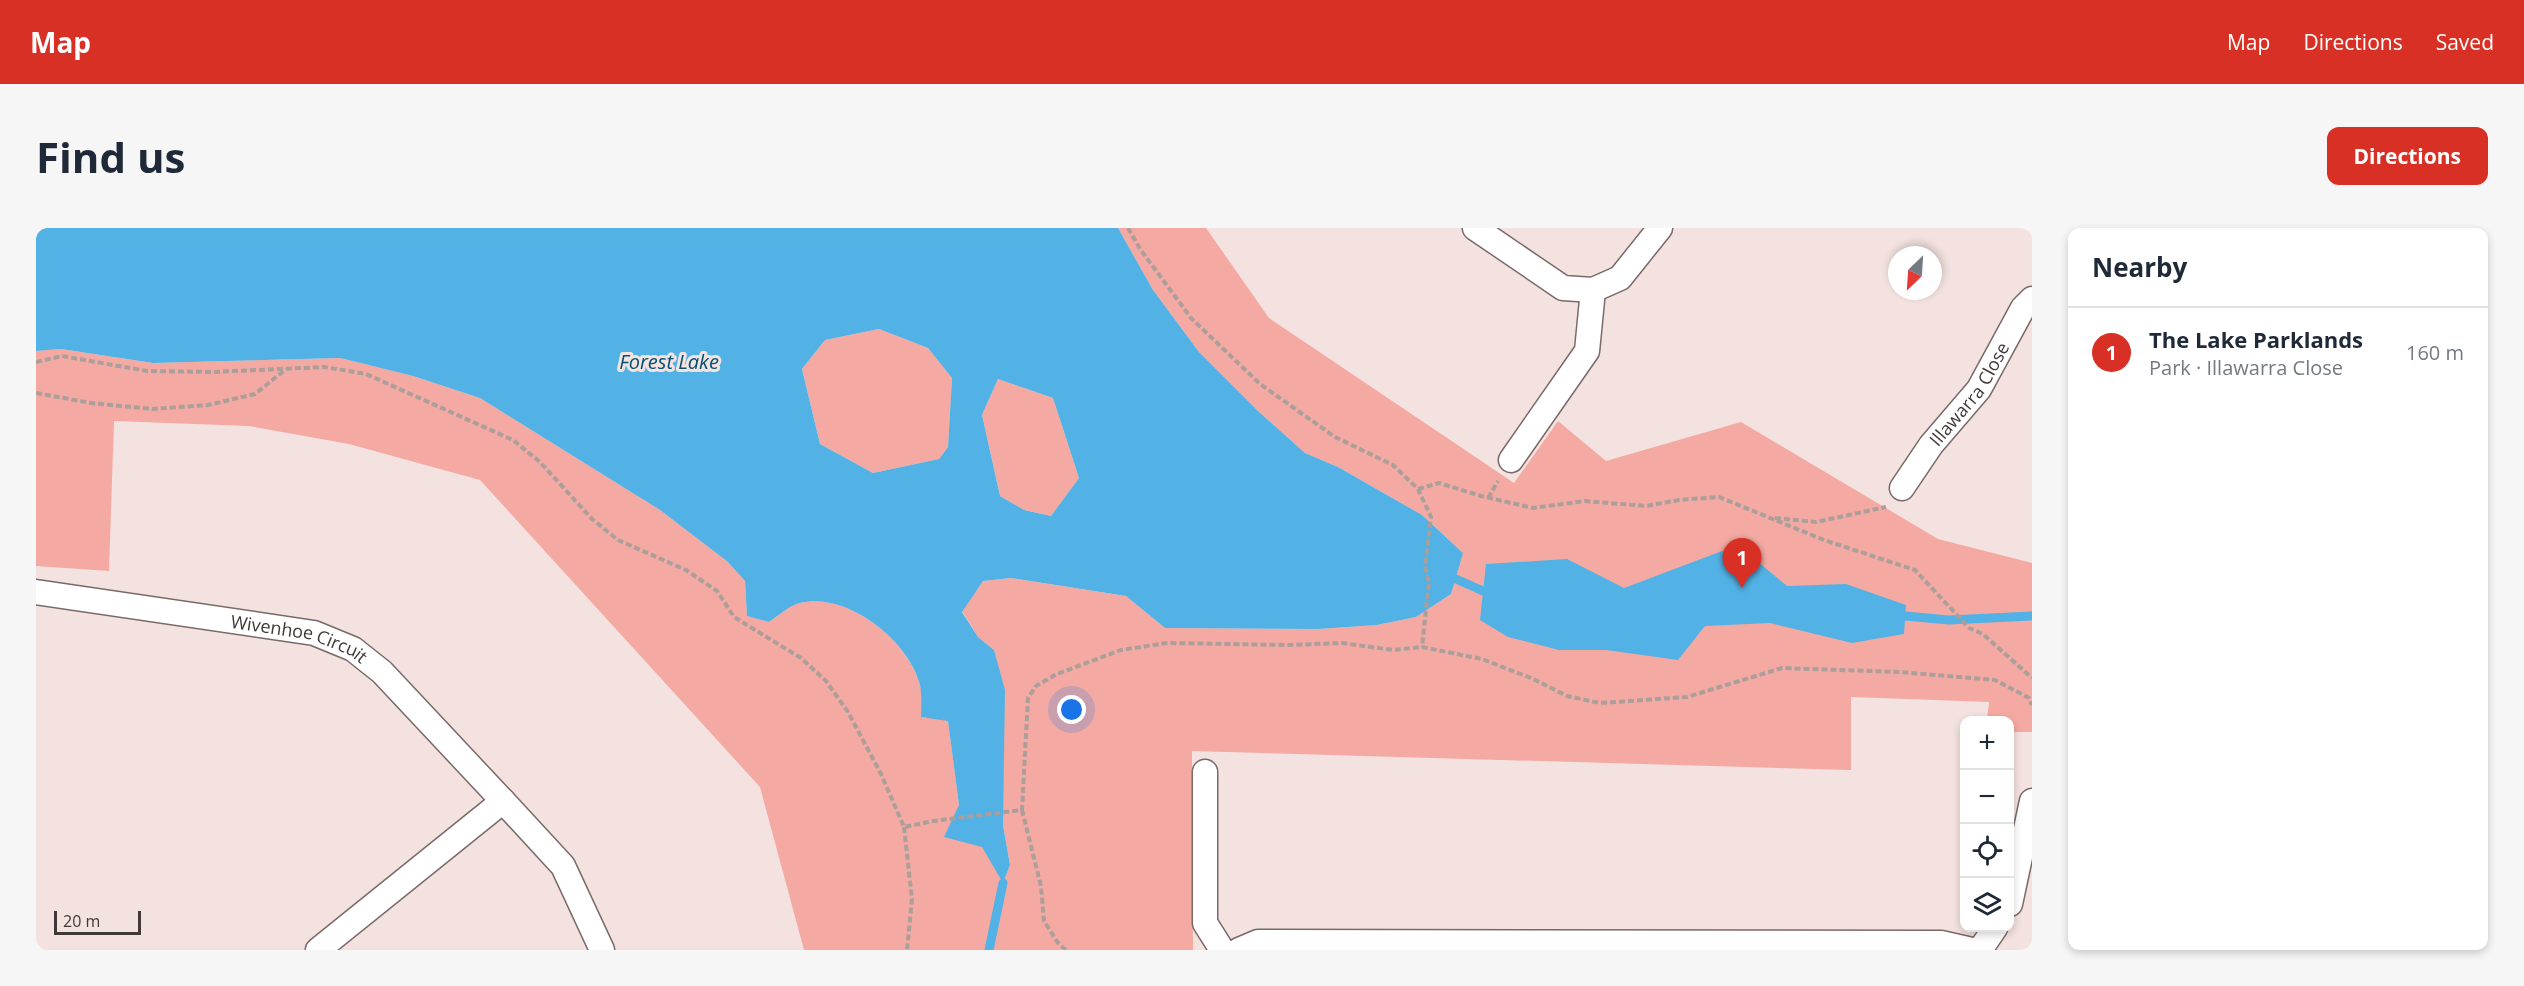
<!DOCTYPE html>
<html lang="en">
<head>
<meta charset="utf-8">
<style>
	body { margin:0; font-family:"Open Sans",sans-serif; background:#f6f6f7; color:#1f2937 }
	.controls { position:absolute; right:18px; bottom:18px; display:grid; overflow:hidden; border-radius:12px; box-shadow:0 3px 9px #0003 }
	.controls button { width:54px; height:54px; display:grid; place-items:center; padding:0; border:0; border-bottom:2px solid #e0e1e3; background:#fff; color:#1f2937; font:30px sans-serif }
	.compass { position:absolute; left:1852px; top:18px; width:54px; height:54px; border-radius:50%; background:#fff; box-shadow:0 3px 9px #0003; rotate:205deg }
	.scale { position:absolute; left:18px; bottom:15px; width:87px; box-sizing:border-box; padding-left:6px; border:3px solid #403938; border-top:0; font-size:16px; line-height:21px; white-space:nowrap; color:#403938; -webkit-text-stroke:4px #f3e2df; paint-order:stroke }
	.you { position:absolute; left:1036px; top:482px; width:21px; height:21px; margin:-15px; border:4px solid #fff; border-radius:50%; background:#1a73e8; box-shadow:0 0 0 9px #1a73e833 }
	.badge { display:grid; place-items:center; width:39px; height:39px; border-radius:50%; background:#d93025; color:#fff; font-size:20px; font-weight:700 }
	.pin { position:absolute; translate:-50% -50px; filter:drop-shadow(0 2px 3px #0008) }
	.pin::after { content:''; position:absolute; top:32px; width:21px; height:18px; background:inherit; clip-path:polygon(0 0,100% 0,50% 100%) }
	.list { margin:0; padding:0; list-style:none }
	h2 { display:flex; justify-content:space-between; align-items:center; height:78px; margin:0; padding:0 24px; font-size:26px }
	h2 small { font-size:20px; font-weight:400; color:#747a83 }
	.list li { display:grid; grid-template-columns:39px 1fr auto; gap:18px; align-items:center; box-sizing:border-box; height:90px; padding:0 24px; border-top:2px solid #e0e1e3 }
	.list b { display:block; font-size:22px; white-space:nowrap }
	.list p { margin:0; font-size:20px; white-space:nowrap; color:#747a83 }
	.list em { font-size:20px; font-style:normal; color:#747a83 }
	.icon { flex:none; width:33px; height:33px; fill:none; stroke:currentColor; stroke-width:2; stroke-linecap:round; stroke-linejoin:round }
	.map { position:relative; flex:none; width:1996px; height:722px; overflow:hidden; border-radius:12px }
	header { display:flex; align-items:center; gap:36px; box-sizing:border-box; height:84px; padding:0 30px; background:#d93025; color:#fff }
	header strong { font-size:28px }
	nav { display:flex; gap:33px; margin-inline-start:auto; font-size:21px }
	.intro { display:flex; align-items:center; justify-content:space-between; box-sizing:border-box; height:144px; padding:0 36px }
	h1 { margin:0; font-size:42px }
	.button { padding:15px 27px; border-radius:12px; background:#d93025; color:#fff; font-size:21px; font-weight:700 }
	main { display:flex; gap:36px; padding:0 36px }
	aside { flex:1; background:#fff; border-radius:12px; box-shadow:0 3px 9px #0003 }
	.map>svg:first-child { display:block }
	.green { fill:#f4aaa2 }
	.water { fill:#53b2e5; fill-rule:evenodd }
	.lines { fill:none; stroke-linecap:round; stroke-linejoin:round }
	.stream { stroke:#53b2e5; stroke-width:9 }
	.street-casing { stroke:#796967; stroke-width:27 }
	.path { stroke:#ab9e9b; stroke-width:4; stroke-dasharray:6 3; stroke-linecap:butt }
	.street { stroke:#fff; stroke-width:24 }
	.labels { text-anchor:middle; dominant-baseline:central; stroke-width:6; stroke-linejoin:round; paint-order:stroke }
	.street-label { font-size:18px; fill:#403938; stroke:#f3e2df }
	.water-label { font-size:20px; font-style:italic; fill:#005173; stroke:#f3e2df }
</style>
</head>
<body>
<header>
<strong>Map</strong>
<nav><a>Map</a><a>Directions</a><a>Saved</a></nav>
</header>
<div class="intro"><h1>Find us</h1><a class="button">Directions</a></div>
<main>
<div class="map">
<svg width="1996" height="722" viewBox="0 0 1996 722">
	<rect width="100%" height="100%" fill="#f3e2df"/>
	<!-- green -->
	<g class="green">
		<path d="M1082,0H1170L1233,90L1478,255L1522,193L1570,233L1705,194L1902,311L1996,335V504H1974V493L1951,492L1953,474L1815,469V542L1156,523L1157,722H768L724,559L444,252L313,216L213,198L78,193L73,343L0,338V123L25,121L117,135L304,130L377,148L444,170L624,282L692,334L709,353L711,388L733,394C742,388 754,377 764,375C812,363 872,413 884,457C887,467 885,479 885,489L912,492L923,577L967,654L974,637L967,597L958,422L942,409L926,383L947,353L975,350L1090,368L1129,400L1283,401L1341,397L1380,389L1415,366L1426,324L1386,287L1302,239L1269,225L1222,183L1163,124L1117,62Z"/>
		<path d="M843,101L892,120L916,150L912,219L903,231L837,245L784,216L766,141L789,112Z"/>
		<path d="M962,151L1017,170L1043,250L1015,288L988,282L964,268L946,187Z"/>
	</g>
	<!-- water -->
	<g class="water">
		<path d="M0,0H1082L1117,62L1163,124L1222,183L1269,225L1302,239L1386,287L1427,325L1415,366L1380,389L1341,397L1283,401L1129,400L1090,368L975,350L947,353L926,384L942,409L958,422L969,462L967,597L974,637L967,655L946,619L908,609L923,577L912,493L885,489C885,479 886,467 884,457C873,413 811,363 764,375C754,377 742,388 733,394L711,388L709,353L692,334L624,282L444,170L377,148L304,130L117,135L25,121L0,123ZM843,101L892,120L916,150L912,219L903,231L837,245L784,216L766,141L789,112ZM962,151L1017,170L1043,250L1015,288L988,282L964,268L946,187Z"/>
		<path d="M1702,317L1751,358L1810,356L1870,377L1868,406L1816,415L1734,395L1669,398L1642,432L1570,422H1523L1472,409L1444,392L1450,336L1531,331L1588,360Z"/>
	</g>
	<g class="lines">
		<!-- stream -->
		<g class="stream">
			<path d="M1420,351L1447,363"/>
			<path d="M1869,388L1913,392L1996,388"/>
			<path d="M953,722L967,655"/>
		</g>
		<defs>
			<g id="street">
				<path d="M1439,0L1527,60L1557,62L1584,50L1624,0"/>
				<path d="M1475,232L1551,123L1557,62"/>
				<path id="s1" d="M1866,260L1895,217L1943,161L1987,80L1996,71"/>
				<path id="s2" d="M0,364L278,405L317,421L346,444L467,573L282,722"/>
				<path d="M1169,544V695L1186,722"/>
				<path d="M467,573L527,638L566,722"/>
				<path d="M1974,676L1996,573"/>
				<path d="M1203,722L1222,714L1905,715L1936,722"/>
				<path d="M1944,722L1959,700"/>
			</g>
		</defs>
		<!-- street casing -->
		<use href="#street" class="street-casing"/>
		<!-- path -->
		<g class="path">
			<path d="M1092,0L1104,21L1155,90L1224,156L1299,209L1357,237L1382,261L1395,289L1389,338L1393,354L1386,419"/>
			<path d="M0,134L26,128L111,143L176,144L288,139L330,146L477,212L504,234L556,291L582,312L650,342L681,363L698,389L765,430L790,453L812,484L845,546L868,599L897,593L986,582L992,470L1000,458L1021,446L1085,422L1131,415L1253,417L1306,415L1357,422L1386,419L1446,431L1495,450L1531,468L1564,475L1651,469L1746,440L1864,444L1959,452L1993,470L1996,477"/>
			<path d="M0,165L55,175L116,181L172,177L219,166L250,141"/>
			<path d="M1382,261L1403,255L1445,268L1497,280L1549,273L1610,278L1643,272L1683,269L1788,312L1879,342L1933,400L1947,406L1996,450"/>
			<path d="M1452,270L1462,253"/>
			<path d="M1739,290L1780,294L1850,279"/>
			<path d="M986,582L1005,658L1008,693L1022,715L1030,722"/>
			<path d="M868,599L876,671L871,722"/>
		</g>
		<!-- street -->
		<use href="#street" class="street"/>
	</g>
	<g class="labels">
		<!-- street labels -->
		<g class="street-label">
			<text stroke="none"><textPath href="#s1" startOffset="116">Illawarra Close</textPath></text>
			<text stroke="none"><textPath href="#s2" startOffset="268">Wivenhoe Circuit</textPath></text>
		</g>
		<!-- water labels -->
		<g class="water-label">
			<text x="633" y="133">Forest Lake</text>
		</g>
	</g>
</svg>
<div class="controls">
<button>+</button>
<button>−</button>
<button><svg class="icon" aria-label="locate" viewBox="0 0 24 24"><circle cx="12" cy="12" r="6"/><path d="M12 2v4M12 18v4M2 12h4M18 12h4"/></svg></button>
<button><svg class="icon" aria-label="layers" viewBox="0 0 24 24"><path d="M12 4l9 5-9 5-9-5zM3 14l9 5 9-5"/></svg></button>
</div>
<svg class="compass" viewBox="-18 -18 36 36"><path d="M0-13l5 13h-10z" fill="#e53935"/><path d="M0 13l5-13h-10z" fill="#747a83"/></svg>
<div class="scale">20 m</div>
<div class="you"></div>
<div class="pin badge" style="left:1706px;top:360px">1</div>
</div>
<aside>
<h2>Nearby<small></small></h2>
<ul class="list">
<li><span class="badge">1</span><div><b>The Lake Parklands</b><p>Park · Illawarra Close</p></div><em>160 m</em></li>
</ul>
</aside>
</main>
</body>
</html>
